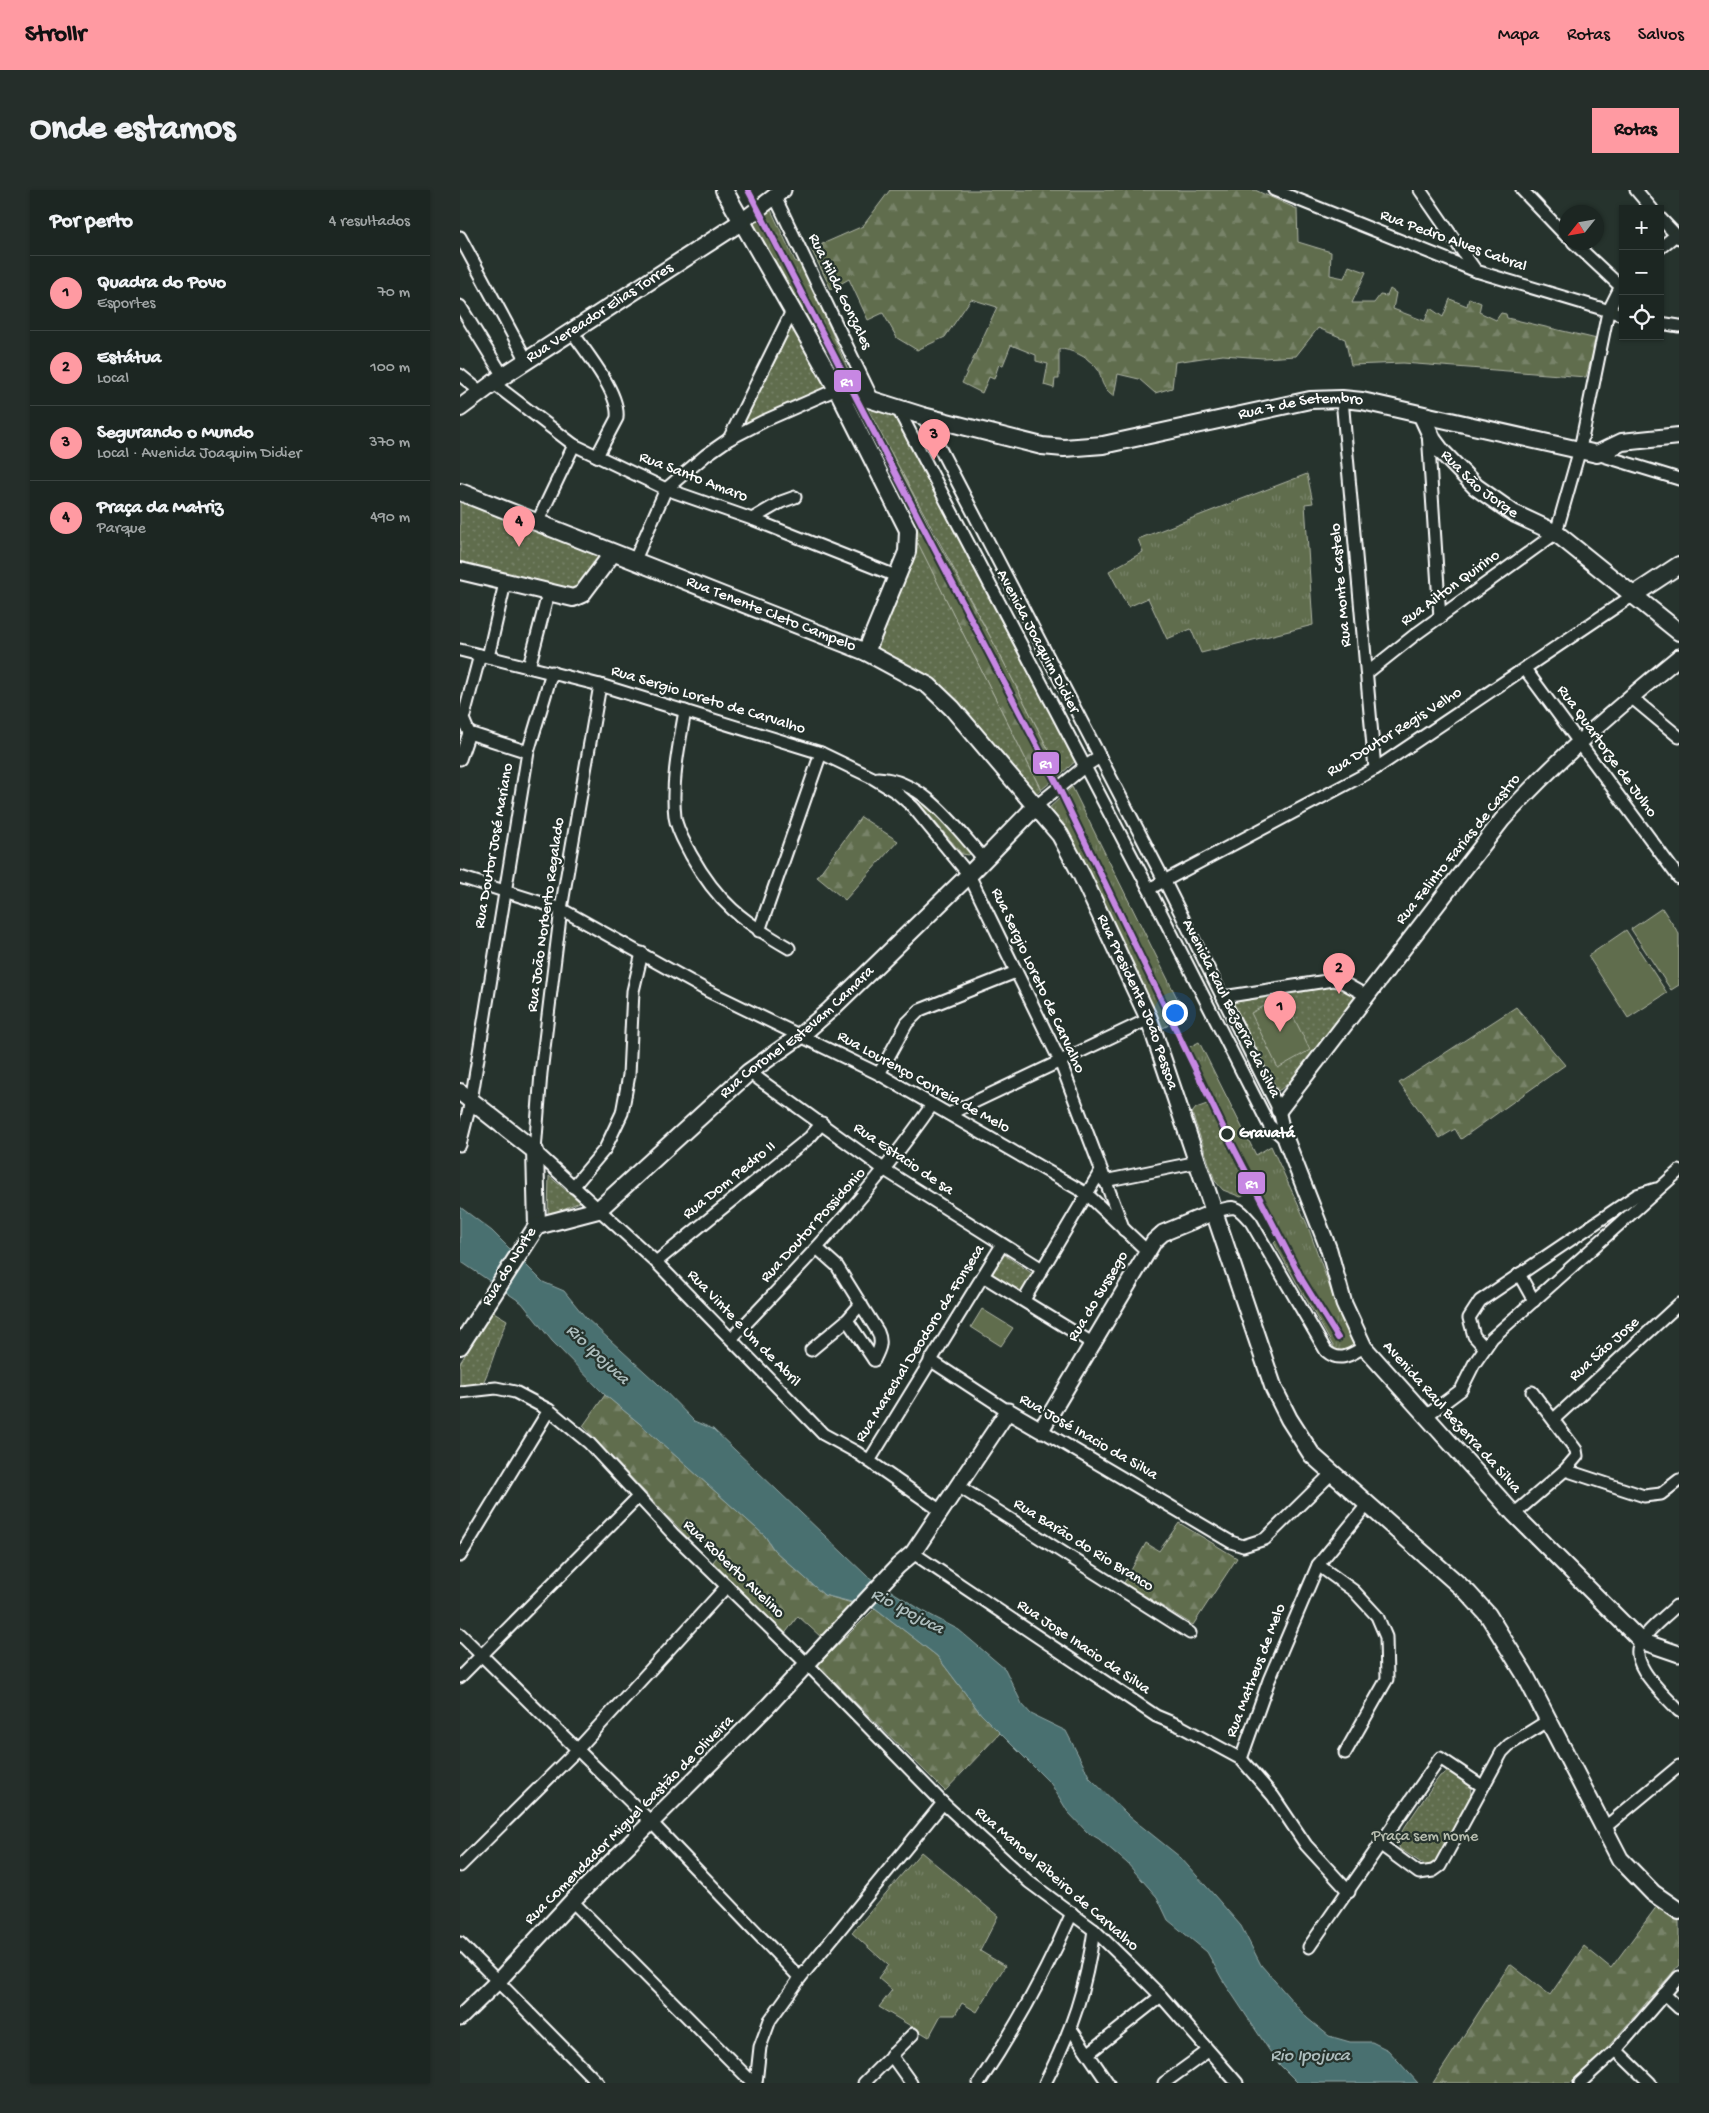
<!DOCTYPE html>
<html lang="pt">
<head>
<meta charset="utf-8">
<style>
	body { margin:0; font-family:"Gochi Hand",sans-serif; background:#252e2a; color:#f1f3f6 }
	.controls { position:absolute; right:15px; top:15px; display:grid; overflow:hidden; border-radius:0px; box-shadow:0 1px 4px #0004 }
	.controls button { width:45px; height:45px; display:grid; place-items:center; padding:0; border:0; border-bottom:1px solid #3a4340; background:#1c2622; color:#f1f3f6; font:25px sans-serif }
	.compass { position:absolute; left:1099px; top:15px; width:45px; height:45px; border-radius:50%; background:#1c2622; box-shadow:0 1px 4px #0004; rotate:239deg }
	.you { position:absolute; left:714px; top:822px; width:18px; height:18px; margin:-12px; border:4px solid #fff; border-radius:50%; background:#1a73e8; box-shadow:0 0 0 8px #1a73e833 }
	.badge { display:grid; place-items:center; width:32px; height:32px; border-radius:50%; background:#ff9aa2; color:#111; font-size:16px; font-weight:700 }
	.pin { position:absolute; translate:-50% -41px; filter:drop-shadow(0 1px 2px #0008) }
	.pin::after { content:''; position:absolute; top:26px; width:18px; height:15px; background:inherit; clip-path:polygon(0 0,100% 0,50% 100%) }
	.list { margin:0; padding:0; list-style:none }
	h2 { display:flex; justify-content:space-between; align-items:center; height:65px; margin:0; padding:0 20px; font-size:21px }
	h2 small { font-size:16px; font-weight:400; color:#a0a5a5 }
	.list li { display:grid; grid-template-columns:32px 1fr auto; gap:15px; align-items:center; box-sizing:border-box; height:75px; padding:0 20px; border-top:1px solid #3a4340 }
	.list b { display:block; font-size:19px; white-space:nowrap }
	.list p { margin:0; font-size:16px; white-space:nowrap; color:#a0a5a5 }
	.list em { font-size:16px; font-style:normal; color:#a0a5a5 }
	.icon { flex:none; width:28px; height:28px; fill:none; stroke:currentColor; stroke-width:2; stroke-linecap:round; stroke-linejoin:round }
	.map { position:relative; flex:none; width:1219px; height:1893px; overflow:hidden; border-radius:0px }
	header { display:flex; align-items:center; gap:30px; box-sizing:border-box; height:70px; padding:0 25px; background:#ff9aa2; color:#111 }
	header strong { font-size:24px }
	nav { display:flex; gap:28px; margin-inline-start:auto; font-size:18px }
	.intro { display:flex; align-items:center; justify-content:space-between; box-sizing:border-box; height:120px; padding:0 30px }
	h1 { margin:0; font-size:35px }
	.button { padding:12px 22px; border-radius:0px; background:#ff9aa2; color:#111; font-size:18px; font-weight:700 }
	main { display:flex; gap:30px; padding:0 30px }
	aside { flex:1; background:#1c2622; border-radius:0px; box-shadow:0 1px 4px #0004 }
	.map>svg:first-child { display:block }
	.grass { fill:url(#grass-tufts); stroke:#b0b6a6 }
	.forest { fill:url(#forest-firs); stroke:#b0b6a6 }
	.park { fill:url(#park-dots); stroke:#b0b6a6 }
	.pitch { fill:#606d4e; stroke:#b0b6a6 }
	.water { fill:#4a6f6f; stroke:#92a9a9 }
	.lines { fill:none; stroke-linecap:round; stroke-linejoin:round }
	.minor-casing { stroke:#fff; stroke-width:15 }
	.tertiary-casing { stroke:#fff; stroke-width:19 }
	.secondary-casing { stroke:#fff; stroke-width:20 }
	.minor { stroke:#26332d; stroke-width:11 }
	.tertiary { stroke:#26332d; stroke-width:15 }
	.secondary { stroke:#26332d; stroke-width:16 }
	.rail-1-casing { stroke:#26332d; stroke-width:10 }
	.rail-1 { stroke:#c787e3; stroke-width:6 }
	.stop-dot { fill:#26332d; stroke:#fff; stroke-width:2.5 }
	.labels { text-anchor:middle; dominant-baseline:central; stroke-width:4.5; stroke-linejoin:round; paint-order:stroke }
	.street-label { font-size:16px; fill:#fff; stroke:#26332d }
	.stop-label { font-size:16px; font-weight:bold; fill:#fff; stroke:#26332d; text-anchor:start }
	.park-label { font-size:16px; fill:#b7bdaf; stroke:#26332d }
	.water-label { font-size:18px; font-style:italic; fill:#aebebe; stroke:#26332d }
	.line-badge { stroke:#26332d; stroke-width:2 }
	.badge-label { font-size:14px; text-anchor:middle; font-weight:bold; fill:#fff }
</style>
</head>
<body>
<header>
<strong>Strollr</strong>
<nav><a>Mapa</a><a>Rotas</a><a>Salvos</a></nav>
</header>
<div class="intro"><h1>Onde estamos</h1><a class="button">Rotas</a></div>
<main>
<aside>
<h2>Por perto<small>4 resultados</small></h2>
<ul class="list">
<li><span class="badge">1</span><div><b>Quadra do Povo</b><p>Esportes</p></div><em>70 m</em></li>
<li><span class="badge">2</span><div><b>Estátua</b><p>Local</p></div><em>100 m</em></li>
<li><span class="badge">3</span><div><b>Segurando o Mundo</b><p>Local · Avenida Joaquim Didier</p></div><em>370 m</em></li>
<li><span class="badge">4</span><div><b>Praça da Matriz</b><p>Parque</p></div><em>490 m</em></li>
</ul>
</aside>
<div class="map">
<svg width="1219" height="1893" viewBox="0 0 1219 1893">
	<defs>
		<pattern id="grass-tufts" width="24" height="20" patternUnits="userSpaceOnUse" patternTransform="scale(1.25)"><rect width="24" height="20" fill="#606d4e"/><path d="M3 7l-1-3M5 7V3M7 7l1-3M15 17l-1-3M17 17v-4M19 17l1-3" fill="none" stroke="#788369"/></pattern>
		<pattern id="forest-firs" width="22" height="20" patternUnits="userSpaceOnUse" patternTransform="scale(1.25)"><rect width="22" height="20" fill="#606d4e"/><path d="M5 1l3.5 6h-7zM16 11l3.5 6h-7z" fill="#788369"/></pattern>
		<pattern id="park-dots" width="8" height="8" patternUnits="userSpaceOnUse" patternTransform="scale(1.25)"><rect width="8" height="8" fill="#606d4e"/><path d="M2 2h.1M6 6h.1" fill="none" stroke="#788369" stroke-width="1.8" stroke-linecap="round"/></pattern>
	</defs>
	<rect width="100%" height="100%" fill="#26332d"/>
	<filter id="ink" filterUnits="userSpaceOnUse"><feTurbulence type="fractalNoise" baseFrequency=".02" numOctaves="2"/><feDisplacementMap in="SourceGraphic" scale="10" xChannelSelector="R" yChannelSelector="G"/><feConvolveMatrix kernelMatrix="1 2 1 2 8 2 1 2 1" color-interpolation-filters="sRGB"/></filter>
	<g filter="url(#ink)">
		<!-- grass -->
		<g class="grass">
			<path d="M311,20L335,71L342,74L390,184L392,191L391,196L385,197L289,35Z"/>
			<path d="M847,284L853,313L845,314L853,435L741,463L731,439L707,449L688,408L668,417L649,381L683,362L678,349Z"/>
			<path d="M612,597L726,826L703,838L604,635L589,618Z"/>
			<path d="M739,852L796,965L811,956L847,1034L880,1126L896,1155L890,1160L876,1161L814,1053L819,1048L722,861Z"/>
			<path d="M461,1662L538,1726L520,1761L545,1776L517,1822L502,1813L495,1825H481L469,1847L419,1817L432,1800L418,1788L428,1775L392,1743Z"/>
		</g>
		<!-- forest -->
		<g class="forest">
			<path d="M430,0H795L837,19L838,52L871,62L870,85L884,88L889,76L906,82L892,113H914L920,105L927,106L930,99L936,103L933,119L965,131L970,118L983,127L990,109L1007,116L1009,108L1021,113L1019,122L1036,130L1041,123L1046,124L1047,128L1137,149L1126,187L943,173L891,175L885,149L858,138L836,166L803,168L763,165L715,172L712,198L695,203L679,189L658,184L654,206C636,193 645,187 635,176C627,167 611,159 599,159V189H595L594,198L584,195L588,174L576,171V165L551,155L543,175L539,174L534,189L529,187L522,203L502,193L537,117L511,109L485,147L457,160L437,148L423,123L408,130L389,89L371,99L351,59L403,36Z"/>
			<path d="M404,216L415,230L470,338L536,457L601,584L581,600L394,226L397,219Z"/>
			<path d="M401,627L438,651L385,710L357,687Z"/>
			<path d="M1056,817L1105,875L1001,949L995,939L980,948L939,893Z"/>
			<path d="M145,1205L179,1233L305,1346L314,1360L364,1405L392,1413L361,1447L338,1426L324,1445L253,1372L259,1364L234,1341L228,1348L123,1236Z"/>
			<path d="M719,1333L777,1368L733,1435L664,1393L686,1353L699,1361Z"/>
			<path d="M415,1418L477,1466L521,1524L541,1542L485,1601L358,1475Z"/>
			<path d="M1197,1716L1219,1731V1775L1133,1874L1111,1893H973L1050,1774L1090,1805L1124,1756L1151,1778Z"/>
		</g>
		<!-- park -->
		<g class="park">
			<path d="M331,131L369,198L279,239Z"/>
			<path d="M405,214L439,229L617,570L601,584L537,459Z"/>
			<path d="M0,309L142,366L114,401L0,374Z"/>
			<path d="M458,353L578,594L581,600L576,604L472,491L415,456Z"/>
			<path d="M464,608L511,661L509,665L502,664L460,614L461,609Z"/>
			<path d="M876,795L895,802L897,808C886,822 828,902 815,902L770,814L773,811Z"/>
			<path d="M747,914L794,999L781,1007L763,1000L755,991L732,923L736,918Z"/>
			<path d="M89,986L120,1012L88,1025Z"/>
			<path d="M542,1063L573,1084L560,1105L529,1086Z"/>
			<path d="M32,1121L47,1130C37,1152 32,1176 21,1197L13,1198L0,1195V1173Z"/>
			<path d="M987,1582L999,1585L1010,1592L1011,1608L981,1664L975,1672L966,1676L940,1659L936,1650L974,1594L980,1586Z"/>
		</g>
		<!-- pitch -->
		<g class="pitch">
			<path d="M1202,718L1219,744V795L1211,800L1171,739Z"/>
			<path d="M1166,740L1207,803L1168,828L1128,766Z"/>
			<path d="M823,806L850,860L818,878L791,823Z"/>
			<path d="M522,1119L553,1138L541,1156L511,1137Z"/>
		</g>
		<!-- water -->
		<path class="water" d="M0,1017L32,1041L83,1092L104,1101L126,1128L197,1193L234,1231L253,1239L407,1386L463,1421L499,1440L545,1479L562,1514L571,1524L606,1541L630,1588L670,1627L720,1667L754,1705L781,1736L801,1775L847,1828L869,1846L890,1852H912L928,1860L958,1893H838L817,1872L762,1789L747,1762L708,1730L697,1707L667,1673L639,1649L627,1642L608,1622L591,1594L521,1524L477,1466L415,1418L364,1405L314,1360L305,1346L179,1233L145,1205L92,1151L62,1113L0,1071Z"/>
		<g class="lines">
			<defs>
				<g id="minor">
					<path d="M814,0L1016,81L1163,125"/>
					<path d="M960,0L1016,81"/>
					<path d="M1062,0L1106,46"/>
					<path d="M1176,0L1192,19"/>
					<path d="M315,7L413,210"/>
					<path d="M1200,28L1219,48"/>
					<path d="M0,47L67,171"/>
					<path d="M1113,52L1160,96"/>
					<path d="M1200,58L1216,45"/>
					<path d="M0,116L43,186"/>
					<path d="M1200,133L1219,136"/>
					<path d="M113,143C127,164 160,203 157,228L137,266"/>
					<path d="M0,185L21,202"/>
					<path d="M33,193L114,255L206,299L292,329L436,386"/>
					<path d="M882,209L915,579"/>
					<path d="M438,219L689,699L809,935L826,950"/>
					<path d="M463,226L705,692L819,920L826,950"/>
					<path d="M968,242L980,428"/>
					<path d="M269,249L333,119"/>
					<path d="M1137,264L1219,289"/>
					<path d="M292,329L321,312L335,307"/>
					<path d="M77,333L114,255"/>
					<path d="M174,372L206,299L246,265L269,249L304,231L377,199"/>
					<path d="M0,460L140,495L361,563L413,588L436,602L453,617L509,685L600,871L664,1040"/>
					<path d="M20,465L3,529L9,543L68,562"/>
					<path d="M28,467L45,393"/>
					<path d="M69,477L88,404"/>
					<path d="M1065,479L1219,688"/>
					<path d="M907,483L956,444L1096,343L1120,259L1148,122L1163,92"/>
					<path d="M140,495L101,719L81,883L75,961L196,1072L363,1244L396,1262L481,1321"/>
					<path d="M1171,507L1219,547"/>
					<path d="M225,521C219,555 211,592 215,627C217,641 225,653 231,665C258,713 282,731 329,758"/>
					<path d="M0,569L9,543"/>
					<path d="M418,588C465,591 495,637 524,669"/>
					<path d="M576,616L624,577L640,567"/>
					<path d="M0,687L101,719L248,801L419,884L627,1004L687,1061"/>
					<path d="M689,699L915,579L1172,406"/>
					<path d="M299,741L361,563"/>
					<path d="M763,807L873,790L882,792L907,806"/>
					<path d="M289,882L425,980L582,1079"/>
					<path d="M419,884L447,833L460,820L556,782"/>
					<path d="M489,924L689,829"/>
					<path d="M0,955L11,911L68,562L92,482"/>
					<path d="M644,991L738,972"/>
					<path d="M113,997L145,959L162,923L169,885L173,801L182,763"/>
					<path d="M754,1022C776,1015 776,1015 791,1032L866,1161C880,1173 890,1165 904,1157"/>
					<path d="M358,1059L377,1076L418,1142C423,1153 419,1160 414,1170"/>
					<path d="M196,1072L350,947L362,933"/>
					<path d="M1059,1084L1074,1111"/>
					<path d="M523,1086L632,1153"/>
					<path d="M564,1110L640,982"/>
					<path d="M387,1130L414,1170"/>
					<path d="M271,1149C343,1074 413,1000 472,915"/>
					<path d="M1024,1157L1014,1146L1009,1128L1020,1111L1177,1005L1196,999"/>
					<path d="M351,1160L387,1130L401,1114"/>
					<path d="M470,1170L548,1221"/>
					<path d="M0,1202L36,1198L55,1202L89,1220L129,1253L214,1345L347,1474L483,1613L569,1692L634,1740L667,1772L701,1806L777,1893"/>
					<path d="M966,1226L1001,1200L1014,1174L1032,1148L1219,981"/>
					<path d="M1094,1229L1219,1114"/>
					<path d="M581,1240L771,1352L783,1356L805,1349L872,1283"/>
					<path d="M409,1271L542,1055"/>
					<path d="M1105,1280L1184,1306L1201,1304L1219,1290"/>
					<path d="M498,1296L730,1443"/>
					<path d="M1054,1324L1105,1280L1117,1266L1116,1260L1072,1202"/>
					<path d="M453,1363L696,1526L720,1536L781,1569L813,1606L846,1655L889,1702"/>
					<path d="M0,1366L89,1220"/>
					<path d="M858,1375L894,1401L917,1426L926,1447L927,1489L885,1563"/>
					<path d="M1216,1416C1205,1427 1191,1437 1182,1450C1165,1472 1205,1505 1219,1521"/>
					<path d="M0,1444L192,1633L340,1788"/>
					<path d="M0,1487L178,1307"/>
					<path d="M781,1569L809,1490L858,1375L907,1315"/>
					<path d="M1143,1639L1219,1576"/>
					<path d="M921,1655L959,1683L973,1681L980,1676L1042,1562L1049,1555L1089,1530"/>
					<path d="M0,1676L117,1560L267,1396"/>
					<path d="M112,1711L293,1893"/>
					<path d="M0,1753L138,1893"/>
					<path d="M849,1757L980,1568L1022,1596"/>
					<path d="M1204,1804L1219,1818"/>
					<path d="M611,1839L648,1893"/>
					<path d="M1156,1860L1190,1893"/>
					<path d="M629,1863L701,1806"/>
					<path d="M431,1865L451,1893"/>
					<path d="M296,1893L300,1857L310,1830L340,1788L483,1613"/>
					<path d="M404,1893L453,1844"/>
					<path d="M519,1893C555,1839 586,1783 612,1723"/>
					<path d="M585,1893C612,1840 626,1799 634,1740"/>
					<path d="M704,1893L748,1861"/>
					<path d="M1120,1893L1156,1860L1219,1787"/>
				</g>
				<g id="tertiary">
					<path d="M281,32L323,0"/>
					<path d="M819,920L1042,630C1096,570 1157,518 1219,467"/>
					<path d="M826,950L869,1060L884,1114L904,1157L1054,1324L1181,1451L1219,1464"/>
					<path d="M0,1828L39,1790L112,1711L308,1516L438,1376L453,1363L548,1221L581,1240L694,1051L703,1043L754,1022"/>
				</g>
				<g id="secondary">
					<path d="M264,0L377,199L448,340L447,362L406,462"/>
					<path id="s1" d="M377,199L463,226L582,256L604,258L643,255L850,210L882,209L902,211L1137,264L1162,252L1219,246"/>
					<path id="s2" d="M0,218L43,186L281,32"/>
					<path id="s3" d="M962,226L973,250L982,262L1016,297L1053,323L1096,343L1219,442"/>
					<path id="s4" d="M0,302L406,462L469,496L492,518L600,645L622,686L689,829L814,1199L829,1229L852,1265L1008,1403L1028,1425L1064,1483L1160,1669L1193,1703L1219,1721"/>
					<path d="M0,381L113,408L122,404L152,364"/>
					<path d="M1172,406L1219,375"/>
					<path d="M0,902L75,961L77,1036L0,1156"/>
					<path id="s5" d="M77,1036L138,1020L289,882L340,846L370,820L509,685L576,616"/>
				</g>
			</defs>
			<!-- minor casing -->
			<use href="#minor" class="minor-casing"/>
			<!-- tertiary casing -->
			<use href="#tertiary" class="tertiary-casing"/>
			<!-- secondary casing -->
			<use href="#secondary" class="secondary-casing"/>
			<!-- minor -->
			<use href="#minor" class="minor"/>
			<!-- tertiary -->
			<use href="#tertiary" class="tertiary"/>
			<!-- secondary -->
			<use href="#secondary" class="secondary"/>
			<defs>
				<path id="rail-1" d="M288,0L598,596L766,943L842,1090L878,1148"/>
			</defs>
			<!-- rail-1 casing -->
			<use href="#rail-1" class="rail-1-casing"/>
			<!-- rail-1 -->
			<use href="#rail-1" class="rail-1"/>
		</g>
	</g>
	<!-- markers -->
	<circle class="stop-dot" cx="767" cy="944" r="7"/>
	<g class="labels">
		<!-- street labels -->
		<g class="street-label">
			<text transform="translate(993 52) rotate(20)">Rua Pedro Alves Cabral</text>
			<text transform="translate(379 102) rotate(64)">Rua Hilda Gonzales</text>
			<text stroke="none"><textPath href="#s2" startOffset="169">Rua Vereador Elias Torres</textPath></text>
			<text stroke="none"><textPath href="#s1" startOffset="476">Rua 7 de Setembro</textPath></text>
			<text transform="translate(233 288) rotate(21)">Rua Santo Amaro</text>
			<text stroke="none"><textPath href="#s3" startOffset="91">Rua São Jorge</textPath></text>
			<text transform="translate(882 395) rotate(-95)">Rua Monte Castelo</text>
			<text transform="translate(991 399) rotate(-36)">Rua Ailton Quirino</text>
			<text stroke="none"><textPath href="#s4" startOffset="334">Rua Tenente Cleto Campelo</textPath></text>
			<text transform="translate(577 452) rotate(62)">Avenida Joaquim Didier</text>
			<text transform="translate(248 511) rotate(17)">Rua Sergio Loreto de Carvalho</text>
			<text transform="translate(935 543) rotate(-32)">Rua Doutor Regis Velho</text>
			<text transform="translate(1146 562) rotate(54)">Rua Quartorze de Julho</text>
			<text transform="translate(35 656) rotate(-80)">Rua Doutor José Mariano</text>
			<text transform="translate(999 660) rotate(-51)">Rua Felinto Farias de Castro</text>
			<text transform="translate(87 725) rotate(-82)">Rua João Norberto Regalado</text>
			<text transform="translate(577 791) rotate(65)">Rua Sergio Loreto de Carvalho</text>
			<text stroke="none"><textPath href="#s4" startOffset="891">Rua Presidente João Pessoa</textPath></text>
			<text transform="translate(770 819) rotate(63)">Avenida Raul Bezerra da Silva</text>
			<text stroke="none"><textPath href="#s5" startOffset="330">Rua Coronel Estevam Camara</textPath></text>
			<text transform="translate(463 893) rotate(29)">Rua Lourenço Correia de Melo</text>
			<text transform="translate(443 970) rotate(34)">Rua Estacio de sa</text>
			<text transform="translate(270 991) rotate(-39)">Rua Dom Pedro II</text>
			<text transform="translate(354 1036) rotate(-48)">Rua Doutor Possidonio</text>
			<text transform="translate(50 1077) rotate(-58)">Rua do Norte</text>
			<text transform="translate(639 1107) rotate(-59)">Rua do Sussego</text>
			<text transform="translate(283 1139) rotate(46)">Rua Vinte e Um de Abril</text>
			<text transform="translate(461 1154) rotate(-58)">Rua Marechal Deodoro da Fonseca</text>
			<text transform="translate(1145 1160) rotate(-42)">Rua São Jose</text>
			<text transform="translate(991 1228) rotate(48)">Avenida Raul Bezerra da Silva</text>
			<text transform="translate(628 1248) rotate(30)">Rua José Inacio da Silva</text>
			<text transform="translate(623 1356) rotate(32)">Rua Barão do Rio Branco</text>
			<text transform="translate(273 1380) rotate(44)">Rua Roberto Avelino</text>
			<text transform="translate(623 1458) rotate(34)">Rua Jose Inacio da Silva</text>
			<text transform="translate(797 1481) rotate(-69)">Rua Matheus de Melo</text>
			<text transform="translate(170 1631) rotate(-45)">Rua Comendador Miguel Gastão de Oliveira</text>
			<text transform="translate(596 1690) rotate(41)">Rua Manoel Ribeiro de Carvalho</text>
		</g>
		<!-- stop labels -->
		<g class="stop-label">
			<text x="779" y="944">Gravatá</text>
		</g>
		<!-- park labels -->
		<g class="park-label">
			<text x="965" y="1647">Praça sem nome</text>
		</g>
		<!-- water labels -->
		<g class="water-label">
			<text transform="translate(137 1165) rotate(43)">Rio Ipojuca</text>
			<text transform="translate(447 1422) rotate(28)">Rio Ipojuca</text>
			<text x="850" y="1866">Rio Ipojuca</text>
		</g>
	</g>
	<g class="line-badge">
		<rect x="373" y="179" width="29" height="24" rx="5" fill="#c787e3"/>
		<rect x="572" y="561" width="28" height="24" rx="5" fill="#c787e3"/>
		<rect x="777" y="981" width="29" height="24" rx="5" fill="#c787e3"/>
	</g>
	<g class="badge-label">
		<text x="387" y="196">R1</text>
		<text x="586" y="578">R1</text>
		<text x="792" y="998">R1</text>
	</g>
</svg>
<div class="controls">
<button>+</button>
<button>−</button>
<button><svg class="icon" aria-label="locate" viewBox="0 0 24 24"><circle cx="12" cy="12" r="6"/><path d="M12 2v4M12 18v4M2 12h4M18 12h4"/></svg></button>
</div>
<svg class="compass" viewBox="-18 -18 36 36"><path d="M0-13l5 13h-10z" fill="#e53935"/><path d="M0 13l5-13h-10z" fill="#a0a5a5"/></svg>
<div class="you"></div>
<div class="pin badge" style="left:820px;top:842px">1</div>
<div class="pin badge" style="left:879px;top:804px">2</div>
<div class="pin badge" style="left:474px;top:270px">3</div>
<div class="pin badge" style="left:59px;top:357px">4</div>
</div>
</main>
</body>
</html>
